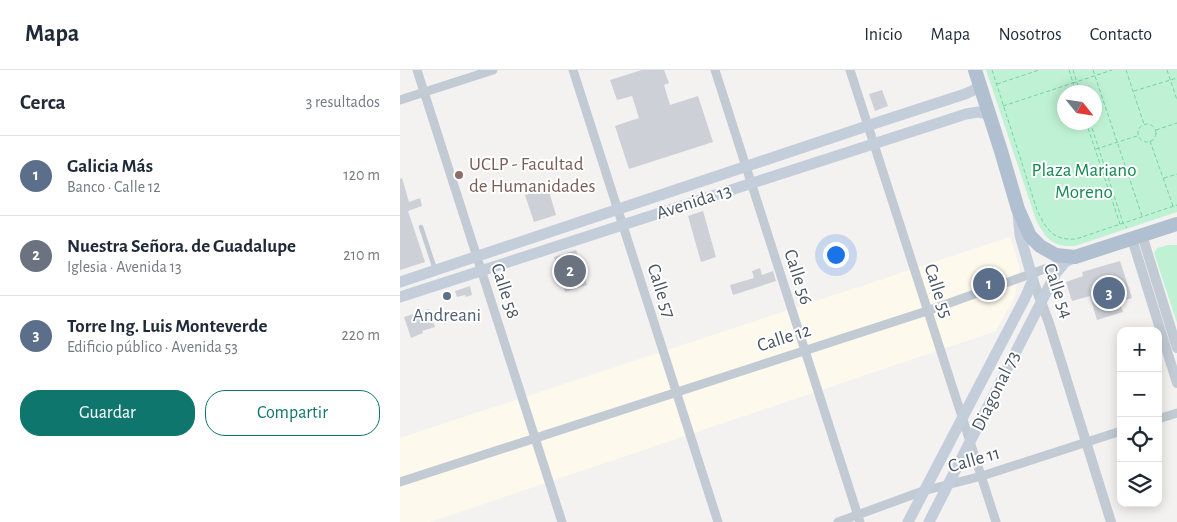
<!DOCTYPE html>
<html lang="es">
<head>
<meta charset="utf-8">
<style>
	body { margin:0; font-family:"Alegreya Sans",sans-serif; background:#f6f6f7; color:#1f2937 }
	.controls { position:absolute; right:15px; bottom:15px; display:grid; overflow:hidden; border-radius:10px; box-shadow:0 2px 12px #0003 }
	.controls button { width:45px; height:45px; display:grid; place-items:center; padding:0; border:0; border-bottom:1px solid #e0e1e3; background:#fff; color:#1f2937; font:25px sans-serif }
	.compass { position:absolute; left:657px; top:15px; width:45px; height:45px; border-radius:50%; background:#fff; box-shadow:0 2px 12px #0003; rotate:120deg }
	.you { position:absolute; left:435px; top:184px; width:18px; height:18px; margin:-12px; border:4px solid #fff; border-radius:50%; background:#1a73e8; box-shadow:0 0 0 8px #1a73e833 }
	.badge { display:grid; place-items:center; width:32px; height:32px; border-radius:50%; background:#0f766e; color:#fff; font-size:16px; font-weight:700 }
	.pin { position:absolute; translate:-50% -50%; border:2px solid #fff; box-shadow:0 1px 5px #0006 }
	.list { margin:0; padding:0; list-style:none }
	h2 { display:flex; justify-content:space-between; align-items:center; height:65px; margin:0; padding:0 20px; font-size:21px }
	h2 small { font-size:16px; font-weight:400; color:#747a83 }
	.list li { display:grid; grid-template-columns:32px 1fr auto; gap:15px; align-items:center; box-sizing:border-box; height:80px; padding:0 20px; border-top:1px solid #e0e1e3 }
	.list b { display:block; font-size:19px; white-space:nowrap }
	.list p { margin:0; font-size:16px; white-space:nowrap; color:#747a83 }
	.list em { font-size:16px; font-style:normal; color:#747a83 }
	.actions { display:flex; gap:10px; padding:15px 20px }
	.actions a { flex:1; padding:11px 0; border:1px solid #0f766e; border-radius:20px; text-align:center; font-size:18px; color:#0f766e }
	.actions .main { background:#0f766e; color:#fff }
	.icon { flex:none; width:28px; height:28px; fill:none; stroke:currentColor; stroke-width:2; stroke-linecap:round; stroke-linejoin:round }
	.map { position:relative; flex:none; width:777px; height:452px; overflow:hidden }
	header { display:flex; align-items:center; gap:30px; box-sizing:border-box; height:70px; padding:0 25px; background:#fff; border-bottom:1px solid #e0e1e3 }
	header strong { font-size:24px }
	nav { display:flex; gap:28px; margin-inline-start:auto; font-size:18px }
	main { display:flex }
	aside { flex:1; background:#fff }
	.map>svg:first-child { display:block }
	.commercial { fill:#fdf9ec }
	.green { fill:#bff2d4; fill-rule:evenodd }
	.building { fill:#cdd0d6 }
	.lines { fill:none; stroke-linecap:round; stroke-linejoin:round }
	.path { stroke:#75d2a7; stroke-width:1; stroke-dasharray:4 2.5; stroke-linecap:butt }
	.service { stroke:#c2cbd4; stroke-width:4.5 }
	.minor { stroke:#c2cbd4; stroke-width:9 }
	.tertiary { stroke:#c2cbd4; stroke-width:10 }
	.secondary { stroke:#c4cedb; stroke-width:11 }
	.primary { stroke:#b0c0d1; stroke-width:14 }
	.education-dot { fill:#8d6e63; stroke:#fff; stroke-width:2 }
	.service-dot { fill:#5c6f8a; stroke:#fff; stroke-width:2 }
	.labels { text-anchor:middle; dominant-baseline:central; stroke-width:4; stroke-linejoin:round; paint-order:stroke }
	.education-label { font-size:19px; fill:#785e54; stroke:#fff; text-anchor:start }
	.park-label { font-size:19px; fill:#138850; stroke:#fff }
	.street-label { font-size:19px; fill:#485460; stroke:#fff }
	.service-label { font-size:19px; fill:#4e5e75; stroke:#fff }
</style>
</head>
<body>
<header>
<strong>Mapa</strong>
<nav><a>Inicio</a><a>Mapa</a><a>Nosotros</a><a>Contacto</a></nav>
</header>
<main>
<aside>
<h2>Cerca<small>3 resultados</small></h2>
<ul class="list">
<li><span class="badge" style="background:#5c6f8a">1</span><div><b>Galicia Más</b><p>Banco · Calle 12</p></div><em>120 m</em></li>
<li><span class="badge" style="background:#6b7280">2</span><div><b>Nuestra Señora. de Guadalupe</b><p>Iglesia · Avenida 13</p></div><em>210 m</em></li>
<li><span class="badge" style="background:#5c6f8a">3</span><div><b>Torre Ing. Luis Monteverde</b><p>Edificio público · Avenida 53</p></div><em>220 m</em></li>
</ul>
<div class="actions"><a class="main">Guardar</a><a>Compartir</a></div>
</aside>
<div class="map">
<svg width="777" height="452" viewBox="0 0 777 452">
	<rect width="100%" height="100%" fill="#f4f1f1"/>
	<!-- commercial -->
	<path class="commercial" d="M610,167L620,198L615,226L596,261L30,452H0V368Z"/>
	<!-- green -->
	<g class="green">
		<path d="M586,0H777V142L675,176C652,177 646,169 636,150ZM694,22V52H664V22Z"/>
		<path d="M768,175H777V253L754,183L757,178Z"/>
	</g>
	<!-- building -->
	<g class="building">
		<path d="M242,0H264L269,13L264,15L270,35L298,26L313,72L229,99L215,56L239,48L232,26L217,30L210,10Z"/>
		<path d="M482,20L488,36L475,41L469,24Z"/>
		<path d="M2,108L9,132L20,128L22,136L8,141L25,192L0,200V109Z"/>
		<path d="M148,118L156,145L134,152L125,125Z"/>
		<path d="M303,141L316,187L301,192L288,146Z"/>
		<path d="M176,180L187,215L165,222L154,187Z"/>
		<path d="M720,191L732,228L719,232L723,242L697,250L690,226L672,231L666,212L683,206L682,202Z"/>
		<path d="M360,198L362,205L373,201L376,211L333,225L330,215L354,208L352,201Z"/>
		<path d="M104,207L108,219L101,221L97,211Z"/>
		<path d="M70,216L72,225L66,227L65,225L57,227L55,221Z"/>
		<path d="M29,239L35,257L22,261L23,263L11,268L4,247Z"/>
	</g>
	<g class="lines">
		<!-- path -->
		<g class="path">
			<path d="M592,0L637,140C646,159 653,171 676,169L777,135"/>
			<path d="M669,0L673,13L712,0"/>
			<path d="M673,0L680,22"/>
			<path d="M693,0L742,146"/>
			<path d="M726,0L744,54"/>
			<path d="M767,0L777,30"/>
			<path d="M597,14L639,0"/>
			<path d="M734,21L777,8"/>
			<path d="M603,36L673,13L676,22"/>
			<path d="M686,52L720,154"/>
			<path d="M690,52L723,153L727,158"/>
			<circle cx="747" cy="63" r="9"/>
			<path d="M756,60L777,53"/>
			<path d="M750,71L773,136"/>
			<path d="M696,79L737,66"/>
			<path d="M764,108L777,104"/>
		</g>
		<!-- service -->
		<path class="service" d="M21,157L35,199"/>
		<!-- minor -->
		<g class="minor">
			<path d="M17,0L162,452"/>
			<path d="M173,0L318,452"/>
			<path d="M315,0L460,452"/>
			<path d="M450,0L596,452"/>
			<path d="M0,30L93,0"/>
			<path d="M758,349L777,343"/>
			<path d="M0,412L527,241L664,192"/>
			<path d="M438,452L523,421L582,406L721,361"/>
		</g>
		<!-- tertiary -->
		<g class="tertiary">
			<path d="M742,165L777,278"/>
			<path d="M732,169L777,313"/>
			<path d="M633,210L649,253L711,452"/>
		</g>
		<!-- secondary -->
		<g class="secondary">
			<path d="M0,212L482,51L565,24L574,20L580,14"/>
			<path d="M0,227L566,44L578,42L589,44"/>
			<path d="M508,452L625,228L633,210L620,165L618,144"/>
			<path d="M529,452L656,203L665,192L675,187"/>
		</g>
		<!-- primary -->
		<path class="primary" d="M575,0L601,81L618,139L630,166L640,176L656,185L675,187L777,154"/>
	</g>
	<!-- markers -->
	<circle class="education-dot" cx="59" cy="105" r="5"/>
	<circle class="service-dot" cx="47" cy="226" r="5"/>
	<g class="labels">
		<!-- education labels -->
		<g class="education-label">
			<text x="69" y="94">UCLP - Facultad<tspan x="69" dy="22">de Humanidades</tspan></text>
		</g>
		<!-- park labels -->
		<g class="park-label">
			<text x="684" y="100">Plaza Mariano<tspan x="684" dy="22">Moreno</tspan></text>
		</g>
		<!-- street labels -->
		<g class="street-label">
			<text transform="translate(294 132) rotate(-18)">Avenida 13</text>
			<text transform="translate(398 207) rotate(72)">Calle 56</text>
			<text transform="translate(105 221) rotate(72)">Calle 58</text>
			<text transform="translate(261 221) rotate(72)">Calle 57</text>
			<text transform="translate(538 221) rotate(72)">Calle 55</text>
			<text transform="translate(658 221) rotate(71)">Calle 54</text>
			<text transform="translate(384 268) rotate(-18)">Calle 12</text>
			<text transform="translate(596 321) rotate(-64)">Diagonal 73</text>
			<text transform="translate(574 390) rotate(-16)">Calle 11</text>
		</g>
		<!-- service labels -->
		<g class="service-label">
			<text x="47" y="245">Andreani</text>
		</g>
	</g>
</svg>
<div class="controls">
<button>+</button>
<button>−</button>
<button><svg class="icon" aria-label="locate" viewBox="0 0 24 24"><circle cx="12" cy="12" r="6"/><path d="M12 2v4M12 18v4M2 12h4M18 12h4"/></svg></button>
<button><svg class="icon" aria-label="layers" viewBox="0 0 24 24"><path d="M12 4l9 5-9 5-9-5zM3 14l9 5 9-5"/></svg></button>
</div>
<svg class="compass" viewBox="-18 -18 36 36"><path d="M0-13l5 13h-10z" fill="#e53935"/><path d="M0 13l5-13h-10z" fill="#747a83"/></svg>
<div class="you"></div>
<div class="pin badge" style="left:589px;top:214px;background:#5c6f8a">1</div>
<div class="pin badge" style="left:170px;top:201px;background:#6b7280">2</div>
<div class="pin badge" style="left:709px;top:223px;background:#5c6f8a">3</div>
</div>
</main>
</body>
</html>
